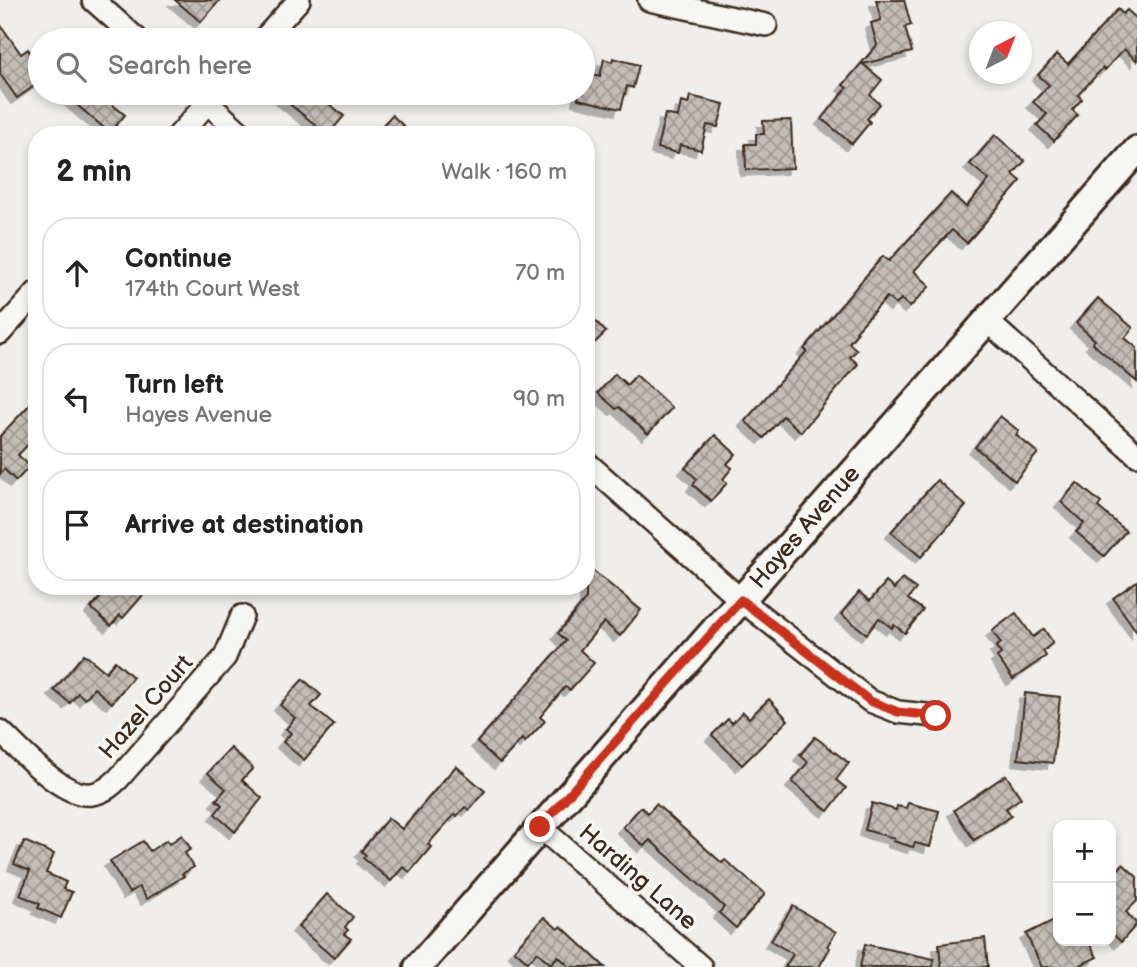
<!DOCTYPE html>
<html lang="en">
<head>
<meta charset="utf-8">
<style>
	body { margin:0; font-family:"Balsamiq Sans",sans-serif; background:#f6f6f6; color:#222 }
	.controls { position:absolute; right:21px; bottom:21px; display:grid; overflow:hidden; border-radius:14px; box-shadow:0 4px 10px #0003 }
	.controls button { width:63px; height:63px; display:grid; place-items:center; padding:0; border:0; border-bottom:2px solid #e0e0e0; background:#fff; color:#222; font:35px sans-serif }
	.compass { position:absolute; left:969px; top:21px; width:63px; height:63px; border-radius:50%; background:#fff; box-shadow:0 4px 10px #0003; rotate:42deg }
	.stop { position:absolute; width:21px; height:21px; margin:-16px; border:5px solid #c8321e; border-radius:50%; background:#fff }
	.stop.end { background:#c8321e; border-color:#fff; box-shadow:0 2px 7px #0008 }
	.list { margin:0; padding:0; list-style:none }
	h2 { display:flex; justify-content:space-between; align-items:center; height:91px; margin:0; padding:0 28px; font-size:30px }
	h2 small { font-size:23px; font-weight:400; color:#767676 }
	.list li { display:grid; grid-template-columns:46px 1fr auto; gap:21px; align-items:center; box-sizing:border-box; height:112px; margin:0 14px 14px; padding:0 14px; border:2px solid #e0e0e0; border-radius:28px }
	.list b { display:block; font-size:26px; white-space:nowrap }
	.list p { margin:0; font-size:23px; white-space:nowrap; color:#767676 }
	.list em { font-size:23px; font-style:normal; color:#767676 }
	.icon { flex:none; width:38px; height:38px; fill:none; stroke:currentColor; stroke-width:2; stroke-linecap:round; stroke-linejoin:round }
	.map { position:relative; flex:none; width:1137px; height:967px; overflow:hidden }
	.search { position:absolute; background:#fff; box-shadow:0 4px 10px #0003; left:28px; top:28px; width:567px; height:77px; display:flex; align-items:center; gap:18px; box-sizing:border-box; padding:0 24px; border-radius:38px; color:#767676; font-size:26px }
	.panel { position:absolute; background:#fff; box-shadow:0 4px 10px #0003; left:28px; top:126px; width:567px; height:469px; border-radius:28px }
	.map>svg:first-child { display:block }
	.building { fill:url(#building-cross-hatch); stroke:#3b2a1e; stroke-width:2; filter:url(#shadow) }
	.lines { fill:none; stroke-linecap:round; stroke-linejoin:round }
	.minor-casing { stroke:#3b2a1e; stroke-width:26 }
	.tertiary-casing { stroke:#3b2a1e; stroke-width:32 }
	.minor { stroke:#f6f6f2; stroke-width:21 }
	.tertiary { stroke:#f6f6f2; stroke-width:26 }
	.route { stroke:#c8321e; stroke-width:9 }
	.labels { text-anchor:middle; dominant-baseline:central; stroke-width:7; stroke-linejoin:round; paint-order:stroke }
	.street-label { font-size:24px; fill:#3b2a1e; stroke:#f6f6f2 }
</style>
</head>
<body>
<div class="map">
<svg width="1137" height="967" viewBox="0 0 1137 967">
	<defs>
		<pattern id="building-cross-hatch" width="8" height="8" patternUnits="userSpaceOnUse" patternTransform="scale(1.75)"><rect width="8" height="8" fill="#c2bdb7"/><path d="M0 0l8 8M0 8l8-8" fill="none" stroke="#9f9a94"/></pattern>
		<filter id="shadow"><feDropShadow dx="-6" dy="6" stdDeviation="0" flood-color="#0004"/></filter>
	</defs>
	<rect width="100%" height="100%" fill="#efeeea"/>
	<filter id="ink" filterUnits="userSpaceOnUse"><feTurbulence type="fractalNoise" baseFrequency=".0143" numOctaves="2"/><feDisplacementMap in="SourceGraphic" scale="14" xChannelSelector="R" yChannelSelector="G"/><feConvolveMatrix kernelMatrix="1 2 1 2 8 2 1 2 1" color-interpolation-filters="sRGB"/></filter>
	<g filter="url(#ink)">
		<!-- building -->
		<g class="building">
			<path d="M175,0H220L201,22Z"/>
			<path d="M876,0H904L911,25L905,27L912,52L863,64L882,80L870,95L880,104L867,119L870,122L852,144L822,119L847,88L843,85L877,45L871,23L881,20Z"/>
			<path d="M1118,9L1123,14L1127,10L1137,19V61L1124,49L1105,70L1103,68L1078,95L1082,99L1072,110L1078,115L1054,141L1037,125L1047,114L1033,102L1049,85L1038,75L1057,54L1068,64Z"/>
			<path d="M0,24L21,54L28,49L29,52L40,45V82L17,98L0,74Z"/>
			<path d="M613,58L639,65L633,88L627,86L621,109L578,99L579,93H583L584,72L600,76L604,59L612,62Z"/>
			<path d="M63,93H98L125,115L110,133Z"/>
			<path d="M276,93H337L328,103L344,116L328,135Z"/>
			<path d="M690,96L724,104L718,127L707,125L701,150L680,145L678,153L657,148L665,114L678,117L681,102L688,104Z"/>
			<path d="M392,115L413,135H374Z"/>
			<path d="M791,120L793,168L746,170L745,144H756V134H764L763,121Z"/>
			<path d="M995,135L1025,161L1013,174L1021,181L967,243L952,230L914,271L930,286L910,307L901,299L896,305L887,297L856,331L858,332L849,343L857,350L850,357L858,364L801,432L783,416L764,438L745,421L807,351L804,349L883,256L889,261L951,193L966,207L989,180L970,164Z"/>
			<path d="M1098,298L1133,328L1125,338L1137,348V382L1092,343L1095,340L1076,323Z"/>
			<path d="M586,311L606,332L586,351Z"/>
			<path d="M615,374L627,385L636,375L672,408L648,434L619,407L616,409L598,393Z"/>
			<path d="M37,397V435L18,455L30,466L16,481L4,469L0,474V436Z"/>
			<path d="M1000,416L1019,431L1016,435L1038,453L1015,481L975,447Z"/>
			<path d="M715,435L736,454L727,464L732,468L723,479L727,483L711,501L693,485L697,479L685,468Z"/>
			<path d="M937,480L966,506L921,557L891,532Z"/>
			<path d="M1077,483L1101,503L1098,507L1126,531L1104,556L1076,532L1084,523L1061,502Z"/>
			<path d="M586,565L641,610L620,636L604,622L580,650L594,663L570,690L565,687L540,717L545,721L525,742L522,739L500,763L477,742L566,641L558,633L586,599Z"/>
			<path d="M902,579L916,589L908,599L923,610L905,633L894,625L892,628L879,618L867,634L841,614L859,592L870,601L886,582L894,589Z"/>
			<path d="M1137,581V632L1113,598Z"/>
			<path d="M110,586H151L123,618L120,615L111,626L91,608Z"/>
			<path d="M1016,613L1033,637L1044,629L1053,643L1043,651L1046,656L1013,679L997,657L1001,654L996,647L1001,643L992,631Z"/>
			<path d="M84,654L106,672L115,661L133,677L112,703L94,688L85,699L78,693L70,703L54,690Z"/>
			<path d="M303,679L321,695L311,706L334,725L304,760L283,742L291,733L286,729L295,718L280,705Z"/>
			<path d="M1025,693L1060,697L1053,763L1018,759Z"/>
			<path d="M769,699L788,720L742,765L712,735L728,719L732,723L743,712L749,718Z"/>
			<path d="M815,737L849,763L836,780L846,788L828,811L792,782L808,762L800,755Z"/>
			<path d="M231,748L253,768L242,780L262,798L235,832L215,814L222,805L216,800L226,789L208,773Z"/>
			<path d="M456,766L485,791L469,810L465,807L457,816L455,814L428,844L431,847L410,872L403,867L391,881L363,858L366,855L361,851L388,818L402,829Z"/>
			<path d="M1006,775L1021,798L1006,808L1011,816L974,840L954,810Z"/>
			<path d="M872,803L896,810L897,806L906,808L908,803L939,811L930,847L915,843L913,847L893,841L894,838L865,830Z"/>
			<path d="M656,804L722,863L725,860L765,894L736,928L719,913L724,907L650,840L644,846L623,827L641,807L648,813Z"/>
			<path d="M182,835L191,849L185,853L194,867L182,874L184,876L147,899L139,887L129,893L110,861L143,841L150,851L167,840L169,844Z"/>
			<path d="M24,841L54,854L46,873L66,882L63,889L72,892L61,918L38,908L40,904L20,895L30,871L14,864Z"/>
			<path d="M1123,864L1137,877V901L1126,912L1137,924L1121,942L1111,932V877Z"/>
			<path d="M327,894L353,917L345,927L348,930L344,934L351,939L334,958L298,927Z"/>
			<path d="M793,906L836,932L827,946L830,948L819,967H785L793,954L771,941Z"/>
			<path d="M544,917L558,929L561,926L605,967H570L558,956L551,964L537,952L528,962L514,950Z"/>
			<path d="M1058,918V941H1088L1097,957L1077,967H1042L1026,934Z"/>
			<path d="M985,938L988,967H941L939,944Z"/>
			<path d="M865,944L934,959L933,967H860Z"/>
		</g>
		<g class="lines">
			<defs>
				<g id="minor">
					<path d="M93,0L138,40"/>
					<path d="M649,0L766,25"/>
					<path d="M263,40L299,0"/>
					<path d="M197,93L243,135"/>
					<path d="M179,135L216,93"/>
					<path d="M986,320L1137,455"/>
					<path d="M0,333L37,292"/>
					<path d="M586,462L741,600L870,701L898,712L936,716"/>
					<path d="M0,731C21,750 62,798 92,794C104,792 111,786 119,778L225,657L242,616"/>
					<path d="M540,827L701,967"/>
				</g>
				<path id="tertiary" d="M418,967L1137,150"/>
			</defs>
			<!-- minor casing -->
			<use href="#minor" class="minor-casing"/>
			<!-- tertiary casing -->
			<use href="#tertiary" class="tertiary-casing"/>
			<!-- minor -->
			<use href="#minor" class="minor"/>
			<!-- tertiary -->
			<use href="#tertiary" class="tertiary"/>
		</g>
	</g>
	<g class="lines" filter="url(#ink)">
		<!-- route -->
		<path class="route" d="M540,827L741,600L870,701L898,712L936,716"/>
	</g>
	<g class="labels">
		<!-- street labels -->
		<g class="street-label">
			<text transform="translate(805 527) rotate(-49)">Hayes Avenue</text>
			<text transform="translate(146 707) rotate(-49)">Hazel Court</text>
			<text transform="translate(638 877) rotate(41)">Harding Lane</text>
		</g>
	</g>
</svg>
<div class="controls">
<button>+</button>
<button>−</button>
</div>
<svg class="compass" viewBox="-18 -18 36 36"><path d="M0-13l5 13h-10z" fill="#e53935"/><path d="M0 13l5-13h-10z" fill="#767676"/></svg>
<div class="stop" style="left:936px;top:716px"></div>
<div class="stop end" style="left:540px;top:827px"></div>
<div class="search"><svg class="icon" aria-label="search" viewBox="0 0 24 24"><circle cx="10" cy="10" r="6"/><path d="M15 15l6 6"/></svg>Search here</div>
<section class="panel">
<h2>2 min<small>Walk · 160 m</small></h2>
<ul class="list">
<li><svg class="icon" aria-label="ahead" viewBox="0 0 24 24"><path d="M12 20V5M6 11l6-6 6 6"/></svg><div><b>Continue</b><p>174th Court West</p></div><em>70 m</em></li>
<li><svg class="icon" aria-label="left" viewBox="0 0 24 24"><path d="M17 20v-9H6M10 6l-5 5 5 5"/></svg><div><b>Turn left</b><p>Hayes Avenue</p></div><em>90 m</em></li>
<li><svg class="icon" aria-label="arrive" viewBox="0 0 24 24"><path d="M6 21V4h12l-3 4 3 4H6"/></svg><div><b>Arrive at destination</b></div></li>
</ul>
</section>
</div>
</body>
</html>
